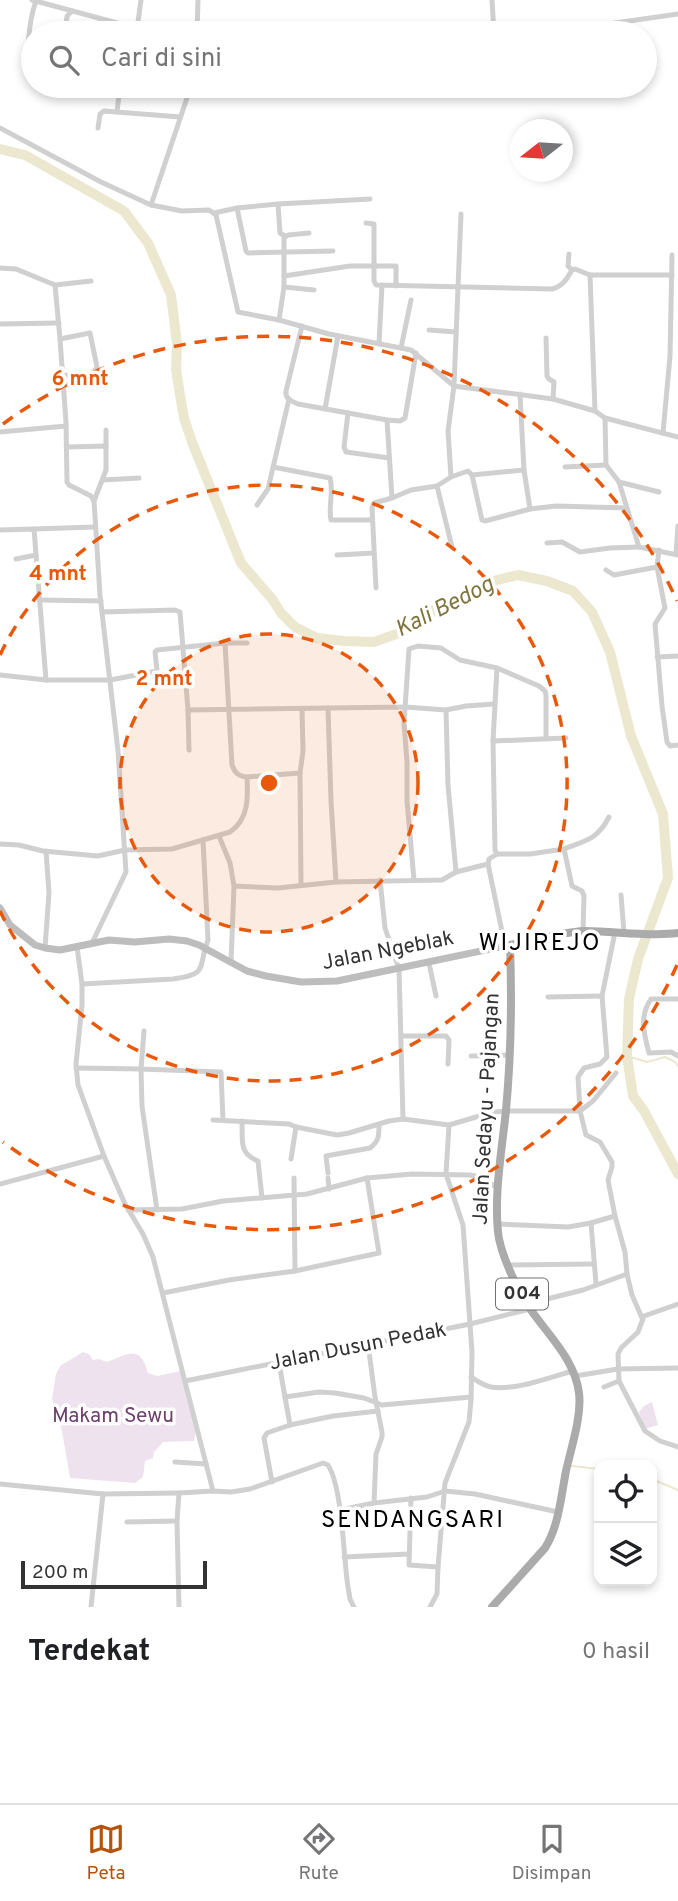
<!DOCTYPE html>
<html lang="id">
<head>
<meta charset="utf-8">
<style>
	body { margin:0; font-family:Overpass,sans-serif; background:#f6f6f6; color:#202124 }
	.controls { position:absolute; right:21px; bottom:21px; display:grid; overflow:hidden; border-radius:14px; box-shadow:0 4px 10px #0003 }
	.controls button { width:63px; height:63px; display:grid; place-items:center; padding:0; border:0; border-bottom:2px solid #e0e0e0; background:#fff; color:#202124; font:35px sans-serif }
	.compass { position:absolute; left:510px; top:119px; width:63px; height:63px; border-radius:50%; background:#fff; box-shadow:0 4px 10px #0003; rotate:253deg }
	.scale { position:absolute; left:21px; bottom:18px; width:186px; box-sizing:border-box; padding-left:7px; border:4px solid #333; border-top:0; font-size:19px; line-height:24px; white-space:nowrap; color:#333; -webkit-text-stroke:5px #fff; paint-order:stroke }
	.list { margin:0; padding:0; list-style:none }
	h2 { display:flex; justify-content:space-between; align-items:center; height:91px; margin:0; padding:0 28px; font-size:30px }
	h2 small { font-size:23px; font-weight:400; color:#757577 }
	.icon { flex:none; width:38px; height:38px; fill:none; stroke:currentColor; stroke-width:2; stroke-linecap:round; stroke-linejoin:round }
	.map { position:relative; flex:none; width:678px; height:1607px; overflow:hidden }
	.search { position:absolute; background:#fff; box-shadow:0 4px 10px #0003; left:21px; right:21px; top:21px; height:77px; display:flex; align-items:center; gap:18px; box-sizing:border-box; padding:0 24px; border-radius:38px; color:#757577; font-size:26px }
	.sheet { height:196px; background:#fff }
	nav { display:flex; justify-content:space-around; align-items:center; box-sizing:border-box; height:98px; border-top:2px solid #e0e0e0; background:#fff; font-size:19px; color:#757577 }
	nav a { display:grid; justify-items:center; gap:4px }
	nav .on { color:#b45309 }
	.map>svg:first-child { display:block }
	.green { fill:#ede2ee }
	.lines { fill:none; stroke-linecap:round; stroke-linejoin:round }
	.stream { stroke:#ece8d0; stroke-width:2 }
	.river { stroke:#ece8d0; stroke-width:10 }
	.minor { stroke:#d0d0d0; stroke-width:5 }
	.secondary { stroke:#bdbdbd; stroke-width:7 }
	.primary { stroke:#ababab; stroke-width:8 }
	.ring { fill:none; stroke:#e8590c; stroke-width:3.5; stroke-dasharray:12 9 }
	.labels { text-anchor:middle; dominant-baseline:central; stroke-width:7; stroke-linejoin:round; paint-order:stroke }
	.shield { fill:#fff; stroke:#707070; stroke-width:2 }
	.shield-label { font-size:19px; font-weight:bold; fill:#333 }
	.street-label { font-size:21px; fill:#333; stroke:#fff }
	.park-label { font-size:21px; fill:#6d426d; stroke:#fff }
	.water-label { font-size:23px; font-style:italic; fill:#7e743c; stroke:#fff }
	.quarter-label { font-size:24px; letter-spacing:2px; fill:#000; stroke:#fff }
	.centre { fill:#e8590c; stroke:#fff; stroke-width:3.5 }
	.ring-label { font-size:21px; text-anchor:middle; font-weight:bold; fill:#e8590c; stroke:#fff; stroke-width:7; stroke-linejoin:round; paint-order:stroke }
</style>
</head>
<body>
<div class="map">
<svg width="678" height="1607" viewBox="0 0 678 1607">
	<rect width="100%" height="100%" fill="#fff"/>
	<!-- green -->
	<g class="green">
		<path d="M83,1352L90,1355L93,1360L99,1359L107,1362C129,1354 140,1344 148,1373L157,1376L181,1371L196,1431L194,1441L163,1442L154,1452L153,1458L145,1461L143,1477L135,1483L70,1478L62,1431L52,1399L56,1374L60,1366Z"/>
		<path d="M652,1402L658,1425L645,1429L639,1412L644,1406Z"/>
	</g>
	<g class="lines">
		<!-- stream -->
		<g class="stream">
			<path d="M627,1056L647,1062L665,1057L675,1062L678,1066"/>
			<path d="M572,1466L599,1469"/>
			<path d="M652,1479L678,1490"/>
		</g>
		<!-- river -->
		<path class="river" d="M0,149L25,155L124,211L148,243L171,295L177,344L176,369L180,395L184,418L192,442L241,563L273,600L281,613L295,627L317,638L344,641L374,642L416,627L435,609L489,582L518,575L547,581L573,591L592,612L610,652L631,736L663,814L668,878L638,959L629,999L627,1056L633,1096L644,1111L678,1174"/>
		<!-- minor -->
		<g class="minor">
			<path d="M32,0L132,27L142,33"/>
			<path d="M492,0L494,33"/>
			<path d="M137,29L141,0"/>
			<path d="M65,33L67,16L72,11"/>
			<path d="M197,33L198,0"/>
			<path d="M546,33L678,14"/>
			<path d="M33,76H29C28,51 27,26 36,1"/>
			<path d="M104,86L118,88"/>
			<path d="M191,86L151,205L182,211L209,210L216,215L238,312L279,320L329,334L411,350L454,386L553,399L595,411L605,418L678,437"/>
			<path d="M117,112L120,86"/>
			<path d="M0,128L101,182L151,205"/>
			<path d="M98,128L100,114L104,111L180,117"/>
			<path d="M278,204L280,233L285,236"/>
			<path d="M237,208L278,204L370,199"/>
			<path d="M214,213L237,208L246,251L248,253L333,251"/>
			<path d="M366,223L374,224V281L376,285L552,289C563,286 567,279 572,270"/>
			<path d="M569,254L568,266L572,270L575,269L590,275H672"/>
			<path d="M0,268L16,269L55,285L60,339L90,333L97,367C92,378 74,375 63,375"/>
			<path d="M590,275L595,411"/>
			<path d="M284,276L350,266H396V286"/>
			<path d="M55,285L91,281"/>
			<path d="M284,287L314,290"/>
			<path d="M279,320L284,287V238L288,235L309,233"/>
			<path d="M0,324L59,323"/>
			<path d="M302,326L286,391C285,399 291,401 298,404L387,420"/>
			<path d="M429,330L456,332"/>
			<path d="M546,338L547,376L549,379L554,382L553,399"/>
			<path d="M60,339L66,422L67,482L69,485L91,496L94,501L100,595L118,751L126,872L92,943"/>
			<path d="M379,344L382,285"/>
			<path d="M401,348L411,300"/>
			<path d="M63,385L101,384"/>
			<path d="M520,394L524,470L472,475L482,520L485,521L530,509L556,506L626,508"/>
			<path d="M325,409L338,336"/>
			<path d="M348,413L344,447L346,452L389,458"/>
			<path d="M605,418L606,465L619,482L639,547L678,555"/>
			<path d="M106,430V446"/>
			<path d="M0,432L66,426"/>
			<path d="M663,433L670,356L672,255"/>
			<path d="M67,447L106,446V470L94,501"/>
			<path d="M273,467L330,478C334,492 328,506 331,520H372"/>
			<path d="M565,467L606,465"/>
			<path d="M524,470L530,509"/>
			<path d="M451,477L468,471L472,475"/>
			<path d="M103,480L139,478"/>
			<path d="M619,482L659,492"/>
			<path d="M437,486L452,547"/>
			<path d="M392,498L411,490L437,486L451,477L448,431L454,386L461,214"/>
			<path d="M257,505L268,489L289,399"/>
			<path d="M34,529L95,527"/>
			<path d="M0,530L34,529L46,680"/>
			<path d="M547,543L562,542L580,552L610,548L639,547"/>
			<path d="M659,550L657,567L665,608L655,624L662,706L667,742L670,746L678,745"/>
			<path d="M676,554L678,526"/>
			<path d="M337,555L374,553"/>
			<path d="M16,559L36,555"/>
			<path d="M606,570L614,575L657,567"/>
			<path d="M376,588L372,508L374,503L392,498L387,420L400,421L405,418L416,353"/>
			<path d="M40,600L101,601"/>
			<path d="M102,612L175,610L180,612L188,710L405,707L446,710L448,785L456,872"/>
			<path d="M657,657L678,656"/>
			<path d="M497,668L493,741L495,850L497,854H530L564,849L572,886L582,891L584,896L583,931"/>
			<path d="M0,675L46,680H110L157,671L155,652L157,650L225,643H247"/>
			<path d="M328,708L331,801L336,882"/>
			<path d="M188,710L189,750"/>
			<path d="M446,710L466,706L494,704"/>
			<path d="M493,741L566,738"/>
			<path d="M300,773L301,885"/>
			<path d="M247,777L300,773L303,751L302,709"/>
			<path d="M219,836L230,863L234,886"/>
			<path d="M0,844L19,845L43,851L98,856L125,850L172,849L230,832C249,819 248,797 247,777C238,776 235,773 232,765L225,643"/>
			<path d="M564,849C586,840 597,840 609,817"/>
			<path d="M488,864L505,946"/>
			<path d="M380,880L385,928L399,969L403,1119"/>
			<path d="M414,880L407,801V762L404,723L409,649L418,646L441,648L460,660L497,668L539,686L545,691L546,695V738"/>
			<path d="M621,895L624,932"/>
			<path d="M77,947L82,984V1005L76,1064L78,1085L104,1156L125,1204L143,1234L153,1257L213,1491"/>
			<path d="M45,948L49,893L46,851"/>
			<path d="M231,963L234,886L278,888L336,882L442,880L456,872L488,864L489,859L497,854"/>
			<path d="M429,963L436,996"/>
			<path d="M82,984L173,979C210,974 197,968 208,940L203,840"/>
			<path d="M548,997L602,996"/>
			<path d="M678,999H651C639,1016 644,1034 649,1053L671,1052L678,1056"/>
			<path d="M402,1036H446L449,1040L448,1064"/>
			<path d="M471,1056L509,1055"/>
			<path d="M76,1068L141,1069L144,1031"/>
			<path d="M213,1120L289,1124L296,1127L337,1135L349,1133L389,1121L403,1119L449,1125L446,1174L463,1225L472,1352L471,1400L469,1422L445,1483L438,1567L437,1594L430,1607"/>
			<path d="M242,1121C243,1140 238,1153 258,1161L262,1198"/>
			<path d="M449,1125L493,1112L506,1111H580L593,1101L616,1073"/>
			<path d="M291,1159L296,1127"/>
			<path d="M328,1173L326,1156L370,1148C379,1141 379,1136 379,1125"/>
			<path d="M294,1178L295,1271"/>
			<path d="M328,1178L329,1189"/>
			<path d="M367,1178L412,1174L470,1175L480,1177L498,1188"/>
			<path d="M0,1184L104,1156"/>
			<path d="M128,1210L182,1209L223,1201L307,1194L367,1178L379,1253L295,1271L229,1280L163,1293"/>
			<path d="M157,1210L142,1106L141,1069L221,1072L223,1120"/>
			<path d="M615,1216L608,1180L612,1167V1162L600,1142L586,1135L580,1111L578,1077L584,1068L600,1064L607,1057L602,996L615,932"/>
			<path d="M591,1223L596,1284"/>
			<path d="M498,1224L568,1227L591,1223L615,1216L625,1252L627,1274L583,1290L527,1304"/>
			<path d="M509,1265L594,1264"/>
			<path d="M627,1274L632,1295L642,1318"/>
			<path d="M678,1304L644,1316L638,1332L621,1348L618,1354L619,1381L645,1431L660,1441L678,1447"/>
			<path d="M368,1344L375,1397L382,1432V1437L376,1454L374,1503"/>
			<path d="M279,1363L285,1397L319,1392L335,1393L364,1398L382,1405L471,1397"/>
			<path d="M575,1376L618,1369L678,1368"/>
			<path d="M471,1377C477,1381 484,1386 491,1387C515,1391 550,1377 573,1371"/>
			<path d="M185,1381L470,1324L530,1309"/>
			<path d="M604,1387L619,1381"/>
			<path d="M290,1425L333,1416L378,1411"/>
			<path d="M175,1462L206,1464"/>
			<path d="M272,1482L264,1438L267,1433L290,1425L285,1397"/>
			<path d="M0,1484L103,1494L179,1493"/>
			<path d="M411,1498L409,1565L438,1567"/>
			<path d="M340,1510L374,1503L427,1497L445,1491L475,1494L558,1512"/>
			<path d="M127,1522L177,1521"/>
			<path d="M344,1557L409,1554"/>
			<path d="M91,1607L103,1494"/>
			<path d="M179,1607L177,1521L179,1493L213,1491L231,1492L250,1489L323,1463L328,1465C343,1489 343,1556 348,1587L350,1599L354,1607"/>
		</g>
		<!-- secondary -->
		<path class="secondary" d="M0,908L10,925L35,945L45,948L60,950L109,940L135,942L169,939L187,941L199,945L247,971L266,976L301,982L337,981L510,945"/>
		<!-- primary -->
		<path class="primary" d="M492,1607L545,1548C559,1526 561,1496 566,1471C571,1448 582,1416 579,1393C575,1360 549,1336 531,1310C519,1293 500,1254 498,1232C494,1192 502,1150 506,1110C511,1056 512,1000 510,945C534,940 560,932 585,931C616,931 647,937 678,933"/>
	</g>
	<!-- distance rings -->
	<circle cx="269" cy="783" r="149" fill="#e8590c" fill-opacity=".12"/>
	<g class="ring">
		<circle cx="269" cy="783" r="149"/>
		<path d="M0 655A298 298 0 1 1 0 911"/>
		<path d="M677 965A447 447 0 0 1 3 1142M3 424A447 447 0 0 1 677 601"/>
	</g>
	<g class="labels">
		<!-- shield labels -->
		<rect class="shield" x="496" y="1278.5" width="52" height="31" rx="5"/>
		<g class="shield-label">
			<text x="522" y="1294">004</text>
		</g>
		<!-- street labels -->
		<g class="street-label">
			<text transform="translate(388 951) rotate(-11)">Jalan Ngeblak</text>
			<text transform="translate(487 1109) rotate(-87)">Jalan Sedayu - Pajangan</text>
			<text transform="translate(358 1347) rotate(-11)">Jalan Dusun Pedak</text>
		</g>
		<!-- park labels -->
		<g class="park-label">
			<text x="113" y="1416">Makam Sewu</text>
		</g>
		<!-- water labels -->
		<g class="water-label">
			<text transform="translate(445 608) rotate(-27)">Kali Bedog</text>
		</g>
		<!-- quarter labels -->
		<g class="quarter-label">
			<text x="540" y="944">WIJIREJO</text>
			<text x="413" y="1521">SENDANGSARI</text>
		</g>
	</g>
	<circle cx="269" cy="783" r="10" class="centre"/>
	<g class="ring-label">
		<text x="80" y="385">6 mnt</text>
		<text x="58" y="580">4 mnt</text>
		<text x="164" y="685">2 mnt</text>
	</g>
</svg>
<div class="controls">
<button><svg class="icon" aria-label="locate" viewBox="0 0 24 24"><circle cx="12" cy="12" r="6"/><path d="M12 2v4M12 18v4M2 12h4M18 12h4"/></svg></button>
<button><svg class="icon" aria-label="layers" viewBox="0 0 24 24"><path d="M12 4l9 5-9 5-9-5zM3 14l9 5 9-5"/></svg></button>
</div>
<svg class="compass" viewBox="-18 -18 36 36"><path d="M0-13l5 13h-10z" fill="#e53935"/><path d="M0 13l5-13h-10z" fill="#757577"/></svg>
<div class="scale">200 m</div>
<div class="search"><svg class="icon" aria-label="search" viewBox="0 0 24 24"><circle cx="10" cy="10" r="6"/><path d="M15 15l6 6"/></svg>Cari di sini</div>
</div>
<section class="sheet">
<h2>Terdekat<small>0 hasil</small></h2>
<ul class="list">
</ul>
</section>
<nav>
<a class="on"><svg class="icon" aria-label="map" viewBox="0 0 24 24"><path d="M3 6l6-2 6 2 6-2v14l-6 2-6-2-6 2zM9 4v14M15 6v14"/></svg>Peta</a>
<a><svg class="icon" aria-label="directions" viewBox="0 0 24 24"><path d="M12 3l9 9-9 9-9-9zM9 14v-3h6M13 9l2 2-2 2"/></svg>Rute</a>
<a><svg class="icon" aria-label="saved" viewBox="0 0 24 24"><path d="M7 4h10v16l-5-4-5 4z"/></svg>Disimpan</a>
</nav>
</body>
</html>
